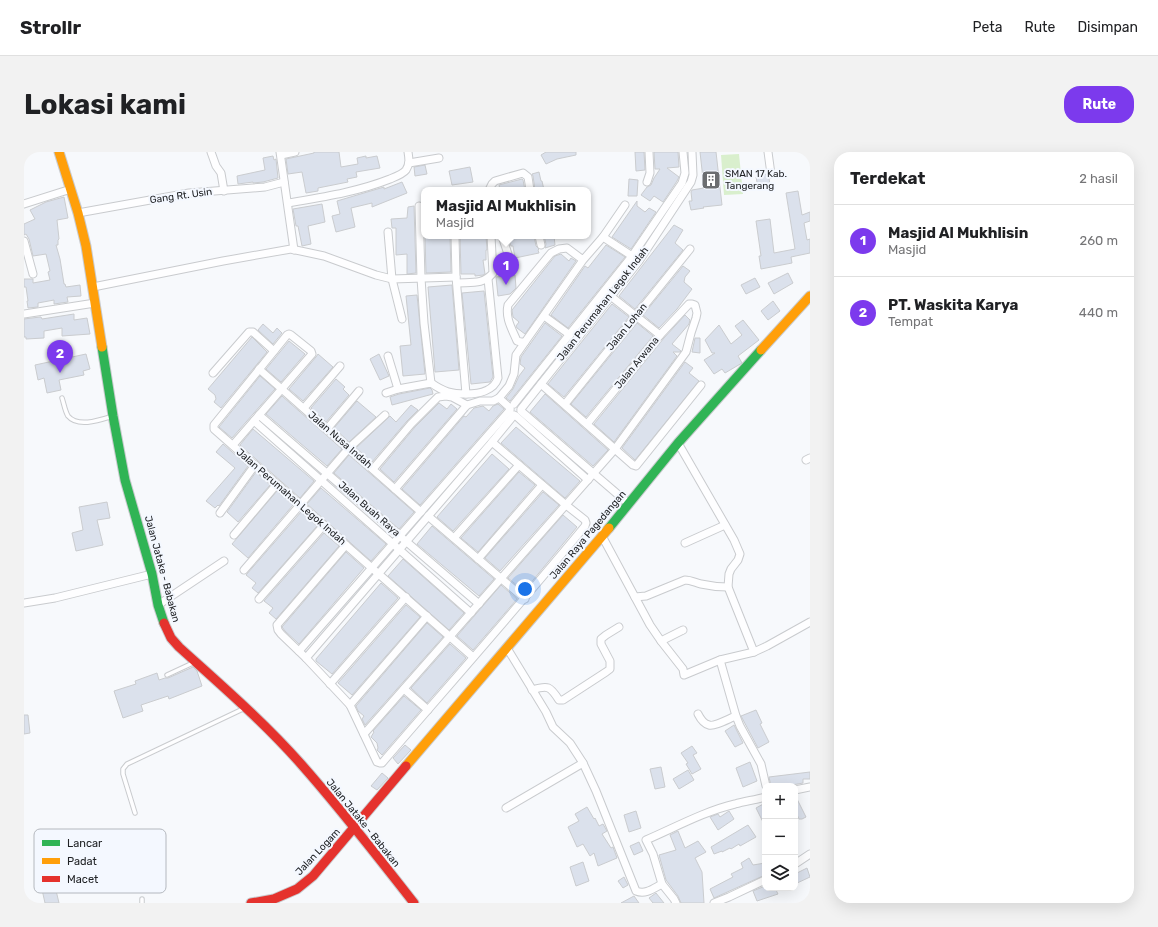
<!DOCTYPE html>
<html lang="id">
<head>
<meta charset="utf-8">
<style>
	body { margin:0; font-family:Rubik,sans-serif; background:#f2f2f2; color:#202124 }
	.controls { position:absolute; right:12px; bottom:12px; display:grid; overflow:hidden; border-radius:8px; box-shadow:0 4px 16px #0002 }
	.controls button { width:36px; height:36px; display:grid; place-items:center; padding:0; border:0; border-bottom:1px solid #e0e0e0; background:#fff; color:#202124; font:20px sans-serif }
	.you { position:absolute; left:501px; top:437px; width:14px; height:14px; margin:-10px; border:3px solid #fff; border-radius:50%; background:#1a73e8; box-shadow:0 0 0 6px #1a73e833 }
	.badge { display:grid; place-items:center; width:26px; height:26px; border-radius:50%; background:#7c3aed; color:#fff; font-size:13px; font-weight:700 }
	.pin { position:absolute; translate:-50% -33px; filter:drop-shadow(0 1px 2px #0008) }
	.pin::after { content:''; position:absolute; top:21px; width:14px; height:12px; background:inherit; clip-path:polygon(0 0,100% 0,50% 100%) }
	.popup { position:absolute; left:397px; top:35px; width:170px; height:52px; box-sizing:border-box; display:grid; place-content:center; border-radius:8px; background:#fff; filter:drop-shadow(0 1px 3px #0005); font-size:13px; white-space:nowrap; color:#757577 }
	.popup b { font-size:15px; color:#202124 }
	.popup::after { content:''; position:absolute; left:50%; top:100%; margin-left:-8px; border:8px solid transparent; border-top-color:#fff }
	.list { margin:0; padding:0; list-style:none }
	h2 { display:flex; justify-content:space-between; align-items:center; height:52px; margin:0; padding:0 16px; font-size:17px }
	h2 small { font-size:13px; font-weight:400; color:#757577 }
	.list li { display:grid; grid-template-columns:26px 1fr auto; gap:12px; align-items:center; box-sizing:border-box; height:72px; padding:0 16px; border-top:1px solid #e0e0e0 }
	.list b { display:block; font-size:15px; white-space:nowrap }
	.list p { margin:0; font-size:13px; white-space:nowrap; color:#757577 }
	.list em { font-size:13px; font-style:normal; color:#757577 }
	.icon { flex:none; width:22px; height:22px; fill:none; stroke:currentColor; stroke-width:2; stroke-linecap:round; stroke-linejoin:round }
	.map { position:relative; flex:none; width:786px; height:751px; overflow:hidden; border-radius:16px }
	header { display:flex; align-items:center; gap:24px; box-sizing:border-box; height:56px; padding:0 20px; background:#fff; border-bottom:1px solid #e0e0e0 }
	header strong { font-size:19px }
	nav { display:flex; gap:22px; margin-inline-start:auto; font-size:14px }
	.intro { display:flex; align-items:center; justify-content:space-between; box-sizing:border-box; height:96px; padding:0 24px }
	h1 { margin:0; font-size:28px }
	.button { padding:10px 18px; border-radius:16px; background:#7c3aed; color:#fff; font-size:14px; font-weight:700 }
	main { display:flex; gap:24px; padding:0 24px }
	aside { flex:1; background:#fff; border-radius:16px; box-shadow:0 4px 16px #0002 }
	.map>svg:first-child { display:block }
	.green { fill:#d9efcd }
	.building { fill:#dbe1ec; stroke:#cacccf }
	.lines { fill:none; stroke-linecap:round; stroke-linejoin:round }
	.lane-casing { stroke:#c9cbce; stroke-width:5.5 }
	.street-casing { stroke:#c9cbce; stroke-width:9 }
	.fast-casing { stroke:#c9cbce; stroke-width:11 }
	.slow-casing { stroke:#c9cbce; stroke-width:11 }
	.jam-casing { stroke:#c9cbce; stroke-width:11 }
	.lane { stroke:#fefeff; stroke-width:3.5 }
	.street { stroke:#fefeff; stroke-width:7 }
	.fast { stroke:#30b455; stroke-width:9 }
	.slow { stroke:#ff9f0a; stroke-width:9 }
	.jam { stroke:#e5322d; stroke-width:9 }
	.labels { text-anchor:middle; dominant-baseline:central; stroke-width:4; stroke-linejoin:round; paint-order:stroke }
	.poi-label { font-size:10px; fill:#202225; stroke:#f4f8ff; text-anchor:start }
	.street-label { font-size:10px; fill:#202225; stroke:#f4f8ff }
	.key { fill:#f4f8ff; stroke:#b4b8be; stroke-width:1 }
	.key-label { font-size:11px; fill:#202225 }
</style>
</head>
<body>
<header>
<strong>Strollr</strong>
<nav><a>Peta</a><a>Rute</a><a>Disimpan</a></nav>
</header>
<div class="intro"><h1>Lokasi kami</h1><a class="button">Rute</a></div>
<main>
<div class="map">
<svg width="786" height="751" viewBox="0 0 786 751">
	<rect width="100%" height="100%" fill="#f7f9fc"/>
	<!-- green -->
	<path class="green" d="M715,2L719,42L700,43L697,3Z"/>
	<!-- building -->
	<g class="building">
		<path d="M290,0H315L317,15L334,12L333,6L342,4V6L353,4L356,16L332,20L333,25L323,27L324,30L294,36V39L282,41L278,20L264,22L262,7L290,1Z"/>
		<path d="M522,0H552V3L533,7L522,12L517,3Z"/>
		<path d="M611,0H620L621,18L612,19Z"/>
		<path d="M630,0H654L655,15L643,16L655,25L653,29L639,50L630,44L626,49L617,43L623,35L627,33L630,26L636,17H631Z"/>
		<path d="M676,0H692L698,53L679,55L680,56L667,58L665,49H668L667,40L668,38L680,36Z"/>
		<path d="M249,4L250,8L252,7L254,26L239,30L229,31V30L214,32L213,24L241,18L239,6Z"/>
		<path d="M401,13L403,22L391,24L390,15Z"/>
		<path d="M446,15L449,30L428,33L425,19Z"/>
		<path d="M515,20L517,29H518L520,38H511L509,24L508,22Z"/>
		<path d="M742,22L745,26L746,33L734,35L732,25Z"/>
		<path d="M498,27L499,28L501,38H476L475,33Z"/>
		<path d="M605,27L614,28L613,44H604Z"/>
		<path d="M378,30L383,41L348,55V51L327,56L331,75L312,80L308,64L316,62L313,49L360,35V37Z"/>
		<path d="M774,39L778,63L786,60V69L780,71L783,88L786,87V101L767,105L768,111L737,117L735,104H737L732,69L746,67L750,101L771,97L762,41Z"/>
		<path d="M40,45L44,66L33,68L35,87L34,88V93H32L36,107L40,132H41L42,135L56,133L57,144L43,145L44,150L30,152V148L14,151V155L4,156L3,149H4L2,135H0V127H9V131L26,128L24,120L26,119L22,102L9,104L5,87L2,82L0,83V72L11,67L6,58L22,50Z"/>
		<path d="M613,49V54L621,60L625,56L632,60L607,97L588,85Z"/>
		<path d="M298,52L301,70L284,74L287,92L278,94L274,74H272L269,57Z"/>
		<path d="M390,54L392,121L383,122V102L372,103V76H368L367,67L383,66L384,55Z"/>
		<path d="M650,73L659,78L651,91L659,98L611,157L595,144Z"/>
		<path d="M401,84H426L427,120L402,121Z"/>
		<path d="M436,84H462L463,98H462V108H459L461,122L459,123L451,124V122H437Z"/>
		<path d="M486,84H510L512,94L515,97L514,98L515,101L491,106L489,94H487L484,86H487Z"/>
		<path d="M520,84H530L531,93L521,96L522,92Z"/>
		<path d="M582,93L601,105L544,176L527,163L561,114L564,116Z"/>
		<path d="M537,102L545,109L547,106L552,109L501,182L493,176L492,174L495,170L489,165L488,158L531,104Z"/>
		<path d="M659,114L666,119L661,125L660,130L668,137L653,157L635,176L619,163Z"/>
		<path d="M764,121L769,131L750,142L744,131Z"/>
		<path d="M491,123L492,136L486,142L474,144L472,125Z"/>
		<path d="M731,126L736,135L722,142L717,133Z"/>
		<path d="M428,133L435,218L411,220L404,135Z"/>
		<path d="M460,139L469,225L466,230L447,232L438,141Z"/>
		<path d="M393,143L401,222L379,224L376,194L387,193L382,144Z"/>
		<path d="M749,149L756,159L744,168L737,159Z"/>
		<path d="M588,152L605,165L540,245L524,232Z"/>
		<path d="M50,162V168L63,166L66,182L38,184V176L20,179V186L2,187V185H0V167L16,165H17L18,167Z"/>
		<path d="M661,163L666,168L665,172L648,192L657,199L656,200H649L653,204L590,290L570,272L640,186Z"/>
		<path d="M719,168L735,188L714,204L718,211L701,221L698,217L690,222L680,208L691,201H688L681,188L695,173L707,192L718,183L711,174Z"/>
		<path d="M521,171L538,184L486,249L482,246L489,237L495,224L501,216L496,212L497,205Z"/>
		<path d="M613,171L629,184L562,265L547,252Z"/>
		<path d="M239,172L249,181L253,176L258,181L249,192L234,178Z"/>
		<path d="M228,185L243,200L197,256L190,250L192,247L191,243L184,237Z"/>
		<path d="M671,186H676V201L668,200Z"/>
		<path d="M265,189L281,202L257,230L242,217Z"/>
		<path d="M62,202L66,217L59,219L60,223L35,228L37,238L23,241L20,226L14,228L11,213Z"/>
		<path d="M294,202L309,215L279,249L265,237L292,205Z"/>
		<path d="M355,202L365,224L356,228L346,207Z"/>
		<path d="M661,210L669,216L665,221L675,229L611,308L598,296Z"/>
		<path d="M236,224L251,237L208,286L195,275Z"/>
		<path d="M312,227L321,235L319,237L325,243L302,270L287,256Z"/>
		<path d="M406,236L408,238L409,242L368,253L366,245L375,242Z"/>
		<path d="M521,242L584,298L569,314L506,260Z"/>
		<path d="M258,244L318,297L303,314L242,262Z"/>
		<path d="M333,249L352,265L325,290L310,276Z"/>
		<path d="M415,251L423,257L427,252L433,257L370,330L356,317L391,275Z"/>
		<path d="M474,252L480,257L396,353L378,337L440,264L442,265L450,256L459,254L465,259L469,254Z"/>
		<path d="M387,253L394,258L383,269L348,310L332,296L366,264L372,270Z"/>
		<path d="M492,275L556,329L541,346L477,291Z"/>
		<path d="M229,277L290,329L276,346L216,293Z"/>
		<path d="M199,292L224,314L195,354L194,353L191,356L182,349L211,316L192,300Z"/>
		<path d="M468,302L485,317L429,379L413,365Z"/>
		<path d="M325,303L390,360L375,377L310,321Z"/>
		<path d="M232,320L246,333L214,370L203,360Z"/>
		<path d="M495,320L511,333L454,400L437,386Z"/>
		<path d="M297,336L362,392L347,409L283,352Z"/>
		<path d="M253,339L269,353L224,406L208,392Z"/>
		<path d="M519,340L535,353L476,419L461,406Z"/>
		<path d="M83,350L86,366L73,368L79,393L52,399L48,381L59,378L55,355Z"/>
		<path d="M277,360L293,374L234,441L228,436L232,431L222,423Z"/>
		<path d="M539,363L553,375L500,439L484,426Z"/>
		<path d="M408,374L470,427L455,444L393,392Z"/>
		<path d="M300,381L315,394L252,467L245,461L249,456L240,449Z"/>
		<path d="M322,400L340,416L275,492L261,479L258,475Z"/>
		<path d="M379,407L440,461L425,478L364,424Z"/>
		<path d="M357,431L374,446L308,522L292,509V507Z"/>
		<path d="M477,433L493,447L449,498L433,484Z"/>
		<path d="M382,453L396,465L328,543L314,531Z"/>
		<path d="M403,471L419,485L341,573L338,567L340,564L334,559L332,554Z"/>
		<path d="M426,492L442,506L403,551L387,536Z"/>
		<path d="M169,515L173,519L178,534L145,547L144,544L117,553L119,559L99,566L90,539L112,532L111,529L133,521L135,528L141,526H144Z"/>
		<path d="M380,544L397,558L358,603L353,598L354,596L353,591L347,585L350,580L349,579Z"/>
		<path d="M732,558L738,571L736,572L745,590L734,596L717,564Z"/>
		<path d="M0,563H4L6,581L0,582Z"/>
		<path d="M710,573L719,591L711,595L701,579Z"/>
		<path d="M381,593L387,598L374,612L369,606Z"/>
		<path d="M668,594L673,601L669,603L677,617L668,622L662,612L664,611L657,601Z"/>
		<path d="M726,610L733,629L719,635L712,616Z"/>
		<path d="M637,615L641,635L631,637L626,617Z"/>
		<path d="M664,618L670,628L655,637L649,627Z"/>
		<path d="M786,620V627H779V631L763,634H747L745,625Z"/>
		<path d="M358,621L364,626L353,638L347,634Z"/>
		<path d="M771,643L782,665L778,667H775L771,658Z"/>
		<path d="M741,651V674L732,656Z"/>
		<path d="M563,655L570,667L571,666L575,674L579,672L583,679L578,682L587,696L589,695L593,706L574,714L570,701L566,704L559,692L553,695L544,675L555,669L551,662Z"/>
		<path d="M612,659L617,676L605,680L600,663Z"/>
		<path d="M705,659L710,667L694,678L686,665L694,662L696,665Z"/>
		<path d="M724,673L732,685L716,694L715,692L707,697L706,696L698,700V699L690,702L687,695Z"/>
		<path d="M654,679L661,696L674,689L682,700L671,706L678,720L680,751H657L654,744L642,728L635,703L652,698L646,683Z"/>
		<path d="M132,682L138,726L78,734L72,691Z"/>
		<path d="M615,690L619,699L610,703L606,694Z"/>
		<path d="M725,706L729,713L741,711V723L690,746L686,737L709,725L707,722L719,716L717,711Z"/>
		<path d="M559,710L565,729L552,734L546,715Z"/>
		<path d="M783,716L786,725L771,732V722Z"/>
		<path d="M600,725L604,733L599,736L594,729Z"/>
		<path d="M30,730L35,751H21L17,733Z"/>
		<path d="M741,734V736H751L754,742L733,749L729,739Z"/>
		<path d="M632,741L640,751H629L625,746Z"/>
		<path d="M610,744L615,751H597Z"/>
	</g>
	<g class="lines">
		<defs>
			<g id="lane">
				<path d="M38,246C40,252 41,259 44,264C54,276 76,268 89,264"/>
				<path d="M143,523L171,510"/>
				<path d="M111,661L99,622V617L103,612L221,556"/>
				<path d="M118,747V751"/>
			</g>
			<g id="street">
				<path d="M187,0L192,14L197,21L200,39"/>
				<path d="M256,0L270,98"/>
				<path d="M744,0L747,22"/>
				<path d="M257,3L271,0"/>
				<path d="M385,11L415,6"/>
				<path d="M623,30L626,21L625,0"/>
				<path d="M465,38L468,32L471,29L499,21L504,25L506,38"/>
				<path d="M264,51C299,45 333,40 366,27C371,25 379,22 382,18C386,12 385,6 384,0"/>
				<path d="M0,52L47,37"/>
				<path d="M395,54L397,126L400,171L407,231"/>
				<path d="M54,61L165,41L241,35L260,30"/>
				<path d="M364,80L368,127L378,167"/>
				<path d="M478,84L486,108"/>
				<path d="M515,84L517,93"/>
				<path d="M579,85L608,104"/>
				<path d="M0,89L9,122"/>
				<path d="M559,108L543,96L535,97L527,101L484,153C481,166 488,177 493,189L497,190H501L559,108L579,85L601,53"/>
				<path d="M433,131C447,130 459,133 469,121L467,84"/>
				<path d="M69,135L199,109L267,97L300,104L352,123L368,127L432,125"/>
				<path d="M584,142L636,183"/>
				<path d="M0,162L71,151"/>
				<path d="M520,164L546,183"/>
				<path d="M364,204L374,237"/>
				<path d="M235,217L397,360"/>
				<path d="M189,221L225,180H229L250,199"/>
				<path d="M517,232L609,313L612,314L677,233"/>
				<path d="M362,241L374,237L407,231C420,240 427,242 442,242L432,125L431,84"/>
				<path d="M442,242C454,242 470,239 474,226L464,127"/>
				<path d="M475,246L485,234L490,222L492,203L501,190"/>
				<path d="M490,252L608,104L638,60L658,31L661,21L659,0"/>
				<path d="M541,252L666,97"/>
				<path d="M280,256L316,214"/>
				<path d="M497,257L615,109L667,30L669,23L668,0"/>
				<path d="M497,259L605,352"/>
				<path d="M235,263L455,452"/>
				<path d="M492,264L564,328"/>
				<path d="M230,269L447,461"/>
				<path d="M303,277L335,239"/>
				<path d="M654,291L710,388L716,402L714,408L707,417L705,422L704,435L730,500"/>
				<path d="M209,293L288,202L287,199L267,183L265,182L263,183L190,273V277L449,505"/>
				<path d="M782,308L786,306"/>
				<path d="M349,317L387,272L414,245L422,244L428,245L443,253"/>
				<path d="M371,337L443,253L456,249H469L475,246L486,256"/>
				<path d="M196,361L231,313"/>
				<path d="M404,364L501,447"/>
				<path d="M210,383L253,332"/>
				<path d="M578,384L626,473L637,489L659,517L660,523L696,508L730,500L743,494L786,470"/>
				<path d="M430,386L495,313"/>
				<path d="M661,391L701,373"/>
				<path d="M322,393L253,473L254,478L257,482L282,506L326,553L353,610L356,611H358C426,532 495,454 561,374L562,371L561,368L542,353L468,290"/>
				<path d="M454,407L518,333"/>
				<path d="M220,418L325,296L361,263"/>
				<path d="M611,445L622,444L661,428C667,428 672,431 677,432C686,434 695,435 704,435"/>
				<path d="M235,447L300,373"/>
				<path d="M0,451L31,446L128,422"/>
				<path d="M134,453L200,409"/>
				<path d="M637,489L659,478"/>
				<path d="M483,496L522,560L529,575L546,591L559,611L572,639L612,739C622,743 630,736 638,732"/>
				<path d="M275,499L486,258"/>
				<path d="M282,506L468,290L490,263"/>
				<path d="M696,508L712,564L716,574L737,612L742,634"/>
				<path d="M306,532L382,445"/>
				<path d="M380,537L404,558"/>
				<path d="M508,538C524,533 526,534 535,548H539L582,520L586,517V509L577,492V487L582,483L595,475"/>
				<path d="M326,553L403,464"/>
				<path d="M674,562C676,566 680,572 685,573C690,575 706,566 712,564"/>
				<path d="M340,582L591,297L662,200L667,181L672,166L673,161L671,153L668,152H665L636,183L563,272"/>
				<path d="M771,638L786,635"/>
				<path d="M482,656L559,611"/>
				<path d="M771,712L786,702"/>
				<path d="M652,751L650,747L638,732L629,702L622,688C650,676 681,659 711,652C721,649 731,648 741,645"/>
				<path d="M690,751L705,745L741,728"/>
			</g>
			<g id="fast">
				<path d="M78,195L89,264L101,328L128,422L134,453L140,471"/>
				<path d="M585,376L654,291L737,198"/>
			</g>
			<g id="slow">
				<path d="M35,0L54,61L62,94L78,195"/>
				<path d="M737,198L786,144"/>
				<path d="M382,614L585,376"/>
			</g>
			<g id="jam">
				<path d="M140,471L147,486L155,495C197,533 240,570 277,612C317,657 353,704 390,751"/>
				<path d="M227,751L250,747L273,737L289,724L382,614"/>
			</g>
		</defs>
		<!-- lane casing -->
		<use href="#lane" class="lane-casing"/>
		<!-- street casing -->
		<use href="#street" class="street-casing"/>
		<!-- fast casing -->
		<use href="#fast" class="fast-casing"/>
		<!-- slow casing -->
		<use href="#slow" class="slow-casing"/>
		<!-- jam casing -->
		<use href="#jam" class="jam-casing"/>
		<!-- lane -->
		<use href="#lane" class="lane"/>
		<!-- street -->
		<use href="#street" class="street"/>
		<!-- fast -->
		<use href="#fast" class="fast"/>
		<!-- slow -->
		<use href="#slow" class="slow"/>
		<!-- jam -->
		<use href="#jam" class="jam"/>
	</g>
	<!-- icons -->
	<defs>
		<symbol id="building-square" viewBox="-11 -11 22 22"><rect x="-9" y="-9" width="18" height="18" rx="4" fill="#6b6d70" stroke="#f4f8ff"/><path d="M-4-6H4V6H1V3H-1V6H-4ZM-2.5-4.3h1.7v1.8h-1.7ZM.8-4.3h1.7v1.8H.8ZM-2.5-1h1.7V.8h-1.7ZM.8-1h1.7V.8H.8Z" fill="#fff"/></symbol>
	</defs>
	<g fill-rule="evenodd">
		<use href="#building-square" x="676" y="17" width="22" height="22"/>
	</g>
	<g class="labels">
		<!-- poi labels -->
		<g class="poi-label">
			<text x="701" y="22">SMAN 17 Kab.<tspan x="701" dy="12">Tangerang</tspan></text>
		</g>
		<!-- street labels -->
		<g class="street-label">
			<text transform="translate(157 44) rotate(-8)">Gang Rt. Usin</text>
			<text transform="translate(579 152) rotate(-52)">Jalan Perumahan Legok Indah</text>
			<text transform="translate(603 175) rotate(-51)">Jalan Lohan</text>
			<text transform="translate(613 211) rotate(-51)">Jalan Arwana</text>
			<text transform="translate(316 288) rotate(41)">Jalan Nusa Indah</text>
			<text transform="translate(267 345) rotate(41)">Jalan Perumahan Legok Indah</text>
			<text transform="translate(345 357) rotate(41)">Jalan Buah Raya</text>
			<text transform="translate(564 383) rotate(-50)">Jalan Raya Pagedangan</text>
			<text transform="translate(138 417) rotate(75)">Jalan Jatake - Babakan</text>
			<text transform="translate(339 671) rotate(51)">Jalan Jatake - Babakan</text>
			<text transform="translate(294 700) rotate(-47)">Jalan Logam</text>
		</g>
	</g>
	<!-- legend -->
	<rect x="10" y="677" width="132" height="64" rx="6" class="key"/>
	<rect x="18" y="688" width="18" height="6" fill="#30b455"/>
	<rect x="18" y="706" width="18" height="6" fill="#ff9f0a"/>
	<rect x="18" y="724" width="18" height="6" fill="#e5322d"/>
	<g class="key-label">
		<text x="43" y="695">Lancar</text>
		<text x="43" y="713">Padat</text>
		<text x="43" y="731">Macet</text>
	</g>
</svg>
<div class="controls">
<button>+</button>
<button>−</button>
<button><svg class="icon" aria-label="layers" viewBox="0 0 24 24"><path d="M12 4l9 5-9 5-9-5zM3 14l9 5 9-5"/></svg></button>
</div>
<div class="you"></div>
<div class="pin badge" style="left:482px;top:133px">1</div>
<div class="popup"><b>Masjid Al Mukhlisin</b>Masjid</div>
<div class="pin badge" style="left:36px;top:221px">2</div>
</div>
<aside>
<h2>Terdekat<small>2 hasil</small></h2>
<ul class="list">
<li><span class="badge">1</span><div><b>Masjid Al Mukhlisin</b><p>Masjid</p></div><em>260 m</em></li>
<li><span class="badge">2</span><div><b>PT. Waskita Karya</b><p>Tempat</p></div><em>440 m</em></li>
</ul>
</aside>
</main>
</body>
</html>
